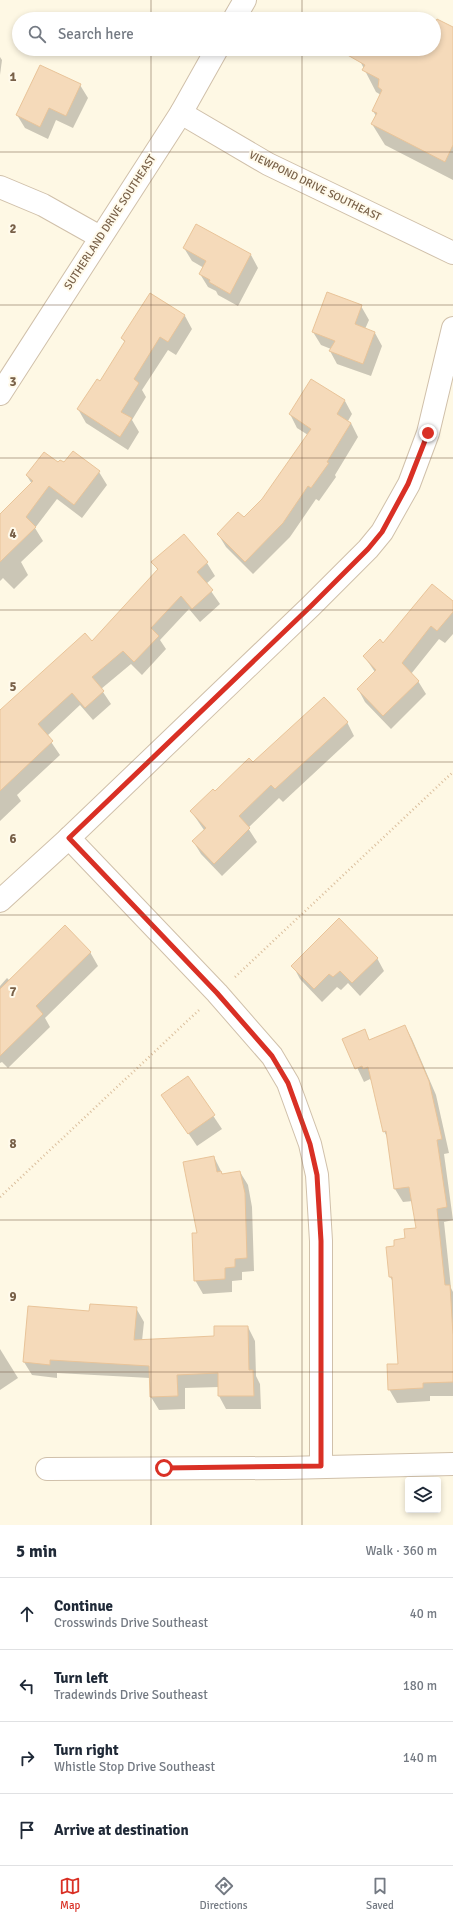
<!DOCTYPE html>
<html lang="en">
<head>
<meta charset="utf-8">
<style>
	body { margin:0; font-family:Signika,sans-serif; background:#f6f6f7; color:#1f2937 }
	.controls { position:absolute; right:12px; bottom:12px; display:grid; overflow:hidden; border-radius:4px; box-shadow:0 2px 6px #0003 }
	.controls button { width:36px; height:36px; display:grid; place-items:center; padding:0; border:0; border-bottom:1px solid #e0e1e3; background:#fff; color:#1f2937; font:20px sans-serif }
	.stop { position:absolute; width:12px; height:12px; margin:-9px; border:3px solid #d93025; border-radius:50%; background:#fff }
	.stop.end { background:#d93025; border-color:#fff; box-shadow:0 1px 4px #0008 }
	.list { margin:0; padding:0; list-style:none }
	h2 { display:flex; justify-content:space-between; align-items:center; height:52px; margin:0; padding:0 16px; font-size:17px }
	h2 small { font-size:13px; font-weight:400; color:#747a83 }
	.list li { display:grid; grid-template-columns:26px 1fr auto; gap:12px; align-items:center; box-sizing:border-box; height:72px; padding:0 16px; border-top:1px solid #e0e1e3 }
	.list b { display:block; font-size:15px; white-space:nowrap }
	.list p { margin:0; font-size:13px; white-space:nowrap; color:#747a83 }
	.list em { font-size:13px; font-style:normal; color:#747a83 }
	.icon { flex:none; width:22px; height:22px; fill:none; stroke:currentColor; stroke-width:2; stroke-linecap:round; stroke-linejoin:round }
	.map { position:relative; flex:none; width:453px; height:1525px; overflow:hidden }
	.search { position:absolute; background:#fff; box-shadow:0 2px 6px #0003; left:12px; right:12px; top:12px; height:44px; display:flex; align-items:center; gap:10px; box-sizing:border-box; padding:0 14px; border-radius:22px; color:#747a83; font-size:15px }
	.sheet { height:340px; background:#fff }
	nav { display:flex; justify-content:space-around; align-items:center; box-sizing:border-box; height:56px; border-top:1px solid #e0e1e3; background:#fff; font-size:11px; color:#747a83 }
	nav a { display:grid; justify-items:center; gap:2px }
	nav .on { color:#d93025 }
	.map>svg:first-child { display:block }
	.shadow { fill:#0003 }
	.building { fill:#f5daba; stroke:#e9c499 }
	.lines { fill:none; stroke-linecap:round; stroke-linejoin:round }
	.street-casing { stroke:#d0c0aa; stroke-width:24 }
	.path { stroke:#dabe9c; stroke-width:2.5; stroke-dasharray:1 3; stroke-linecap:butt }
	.street { stroke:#fff; stroke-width:22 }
	.route { stroke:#d93025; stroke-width:5 }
	.grid { fill:none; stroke:#786048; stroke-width:1; stroke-opacity:0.55 }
	.labels { text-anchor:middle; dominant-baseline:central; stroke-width:4; stroke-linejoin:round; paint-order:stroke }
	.street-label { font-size:11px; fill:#786048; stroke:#fffaeb }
	.grid-label { font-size:13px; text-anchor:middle; font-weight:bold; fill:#786048; stroke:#fffaeb; stroke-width:4; stroke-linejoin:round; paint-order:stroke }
</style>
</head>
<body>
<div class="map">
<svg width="453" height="1525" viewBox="0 0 453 1525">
	<rect width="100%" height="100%" fill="#fef8e4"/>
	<!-- shadow -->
	<g class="shadow">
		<path d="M434,25L453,28V180L385,145L372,124L376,116L373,111L381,95L376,92L360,61L366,49H434Z"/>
		<path d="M0,57L2,60L0,75Z"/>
		<path d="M80,85L88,98L73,128L56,120L48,139L25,128L17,115Z"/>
		<path d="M184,248L251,255L258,268L238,306L218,295L216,291L208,287L200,274L204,268L192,261Z"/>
		<path d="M151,294L185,316L192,329L176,355L168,350L142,390L146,397L132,420L139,432L128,450L86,423L78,409L100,382L125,343L122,338Z"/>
		<path d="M361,306L369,320L365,329L375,333L382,346L371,376L337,364L330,351L331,349L321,345L313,332Z"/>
		<path d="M345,401L352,414L348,421L351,423L358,437L335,475L336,477L319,501L316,499L290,537L253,574L226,547L218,534L244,519L263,499L308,435L297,428L290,414Z"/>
		<path d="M58,464L99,472L107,485L82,518L57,499L35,528L43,541L21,562L28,575L14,589L3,578L0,581V515L32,484L27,476Z"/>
		<path d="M184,535L207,563L215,576L206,584L220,604L200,622L189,609L160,640L166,649L142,675L131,664L101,689L111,704L93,720L80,705L47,736L60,755L17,795L21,801L0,821V711L92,642L158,571L153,562Z"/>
		<path d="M453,603V634L445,643L439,639L411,674L418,681L426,694L391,729L365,702L358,689L375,672L364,656Z"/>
		<path d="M347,722L354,736L283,802L279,798L248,828L257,842L222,876L201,854L193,841L204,830L191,811L253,764Z"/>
		<path d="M90,952L98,966L45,1018L50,1027L8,1068L2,1062L0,1063V986L7,978L10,981Z"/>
		<path d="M377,958L384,971L360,996L348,983L341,990L337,987L322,1002L300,979L293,966Z"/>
		<path d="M405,1026L412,1039L436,1095L449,1153L444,1154L453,1220L444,1222L451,1288L453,1292V1396H430V1401L397,1403L389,1389L399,1364L394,1283L390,1277L395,1247L417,1229L413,1201L403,1202L395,1189L387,1137L384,1131L372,1082L370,1079L364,1082L344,1040L364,1031L370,1041Z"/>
		<path d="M188,1078L222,1129L197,1146L163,1096Z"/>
		<path d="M214,1157L223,1175L240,1172L248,1185L252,1207L254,1271L242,1272V1280L232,1281V1292L203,1294L195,1280L198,1234Z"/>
		<path d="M136,1308L144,1322L142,1341L215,1337L248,1327L255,1341L256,1376L260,1384L261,1409H226L219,1396V1387L185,1388V1409L159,1410L151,1397L150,1378L57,1373V1378L32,1375L24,1362L90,1312Z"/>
		<path d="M0,1349L18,1378L0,1390Z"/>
	</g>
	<!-- building -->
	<g class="building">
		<path d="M437,19L453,27V145L445,162L371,124L377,113L372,111L382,90L378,87L379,79L362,70L365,65L337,49H434V24Z"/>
		<path d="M40,65L81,84L66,116L49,108L40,127L16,115Z"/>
		<path d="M196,224L251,254L230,294L209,282L210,280L199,274L206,261L183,248Z"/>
		<path d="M327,292L362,305L355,324L375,332L363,364L329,351L335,341L312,332Z"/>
		<path d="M150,293L185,315L168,342L160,337L134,379L139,383L121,412L132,418L120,437L77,409L97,379L100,381L125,341L121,338Z"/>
		<path d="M311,379L345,400L337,414L351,423L327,462L329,463L311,488L308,486L283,523L245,562L217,534L238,512L244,517L262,499L311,429L289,414Z"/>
		<path d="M73,451L100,471L74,505L49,486L26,517L36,527L0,562V514L33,481L26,475L44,452L58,462L60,460L64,462Z"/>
		<path d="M184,534L208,562L197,572L213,590L192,609L181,596L151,628L159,636L134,662L123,651L92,677L104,691L85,708L72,693L38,724L53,741L0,791V710L85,633L92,641L158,569L151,562Z"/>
		<path d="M432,584L453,601V612L437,631L431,626L402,663L419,681L383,716L357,689L376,670L363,656L380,639L383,643Z"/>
		<path d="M324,697L348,722L275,789L271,785L239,816L250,828L214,864L192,841L206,828L190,811L213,789L215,791L249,758L253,762Z"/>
		<path d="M339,918L378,958L352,983L340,971L333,977L329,974L314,989L291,966Z"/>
		<path d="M65,925L91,952L36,1006L43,1014L0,1056V989Z"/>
		<path d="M405,1025L429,1081L442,1139L437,1140L447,1207L437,1209L445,1285H450L453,1335V1382L423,1383V1388L388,1390L387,1364H398L392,1277H389L386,1247L394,1246V1240L405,1238L404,1229L416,1228L409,1187L394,1189L386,1131L383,1132L368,1067L363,1069L362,1066L355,1069L342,1039L365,1029L369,1040Z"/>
		<path d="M188,1076L215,1115L188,1134L161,1095Z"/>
		<path d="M214,1156L217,1172L221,1171L222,1174L240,1171L245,1193L247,1258L235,1259V1267L225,1268V1279L194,1281L192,1233H197L183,1162Z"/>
		<path d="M90,1304L137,1307L134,1340L214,1336V1326H248L249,1370H253L254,1396H218V1373L177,1375L178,1396L150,1397L149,1366L50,1360V1365L23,1362L28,1306L89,1311Z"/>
	</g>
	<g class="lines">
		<defs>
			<g id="street">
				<path d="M234,19L245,0"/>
				<path d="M181,113L268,164L453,253"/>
				<path d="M0,187L43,205L100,237"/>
				<path d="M0,394L181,113L217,49"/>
				<path d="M69,838L217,993L272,1056L288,1083L310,1144L317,1175L321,1241V1466"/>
				<path d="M0,901L69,838L311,606L368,549L382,532L409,484L428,433L453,328"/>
				<path d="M47,1469L284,1468L453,1464"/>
			</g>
		</defs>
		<!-- street casing -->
		<use href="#street" class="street-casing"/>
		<!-- path -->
		<g class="path">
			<path d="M235,977L453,772"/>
			<path d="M0,1197L199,1010"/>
		</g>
		<!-- street -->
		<use href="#street" class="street"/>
	</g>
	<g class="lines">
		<!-- route -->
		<path class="route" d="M164,1468L321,1466V1241L318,1192L317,1175L310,1144L288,1083L272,1056L217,993L69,838L311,606L368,549L382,532L408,484L428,433"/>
	</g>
	<!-- grid -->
	<path class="grid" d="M151,0V19M302,0V19M151,49V1525M302,49V1525M0,152H453M0,305H453M0,458H453M0,610H453M0,762H453M0,915H453M0,1068H453M0,1220H453M0,1372H453"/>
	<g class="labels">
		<!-- street labels -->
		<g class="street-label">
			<text transform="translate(315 186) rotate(26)">VIEWPOND DRIVE SOUTHEAST</text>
			<text transform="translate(110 222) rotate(-57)">SUTHERLAND DRIVE SOUTHEAST</text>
		</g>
	</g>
	<g class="grid-label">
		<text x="13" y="81">1</text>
		<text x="13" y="233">2</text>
		<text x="13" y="386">3</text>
		<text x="13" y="538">4</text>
		<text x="13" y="691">5</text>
		<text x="13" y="843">6</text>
		<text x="13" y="996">7</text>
		<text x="13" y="1148">8</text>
		<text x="13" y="1301">9</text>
	</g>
</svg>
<div class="controls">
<button><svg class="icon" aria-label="layers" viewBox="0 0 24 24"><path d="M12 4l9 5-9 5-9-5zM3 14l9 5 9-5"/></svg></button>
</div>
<div class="stop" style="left:164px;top:1468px"></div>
<div class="stop end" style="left:428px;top:433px"></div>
<div class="search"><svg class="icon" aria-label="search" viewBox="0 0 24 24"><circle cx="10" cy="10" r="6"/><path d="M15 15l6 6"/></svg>Search here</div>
</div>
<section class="sheet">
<h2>5 min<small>Walk · 360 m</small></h2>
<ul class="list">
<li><svg class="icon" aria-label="ahead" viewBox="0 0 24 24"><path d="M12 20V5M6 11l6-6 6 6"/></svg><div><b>Continue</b><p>Crosswinds Drive Southeast</p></div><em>40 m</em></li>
<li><svg class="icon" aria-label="left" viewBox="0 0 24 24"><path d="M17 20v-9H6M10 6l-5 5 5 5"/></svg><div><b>Turn left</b><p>Tradewinds Drive Southeast</p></div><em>180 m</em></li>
<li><svg class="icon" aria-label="right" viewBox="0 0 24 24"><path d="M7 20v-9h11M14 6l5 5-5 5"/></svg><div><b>Turn right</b><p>Whistle Stop Drive Southeast</p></div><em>140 m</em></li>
<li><svg class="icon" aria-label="arrive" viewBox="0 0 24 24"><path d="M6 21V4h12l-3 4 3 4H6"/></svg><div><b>Arrive at destination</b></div></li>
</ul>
</section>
<nav>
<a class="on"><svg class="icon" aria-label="map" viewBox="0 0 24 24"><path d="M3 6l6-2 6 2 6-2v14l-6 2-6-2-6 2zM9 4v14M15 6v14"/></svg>Map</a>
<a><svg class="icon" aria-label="directions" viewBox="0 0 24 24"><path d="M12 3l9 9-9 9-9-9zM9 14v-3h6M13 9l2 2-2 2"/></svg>Directions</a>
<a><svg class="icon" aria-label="saved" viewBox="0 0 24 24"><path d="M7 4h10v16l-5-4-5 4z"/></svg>Saved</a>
</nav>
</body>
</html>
